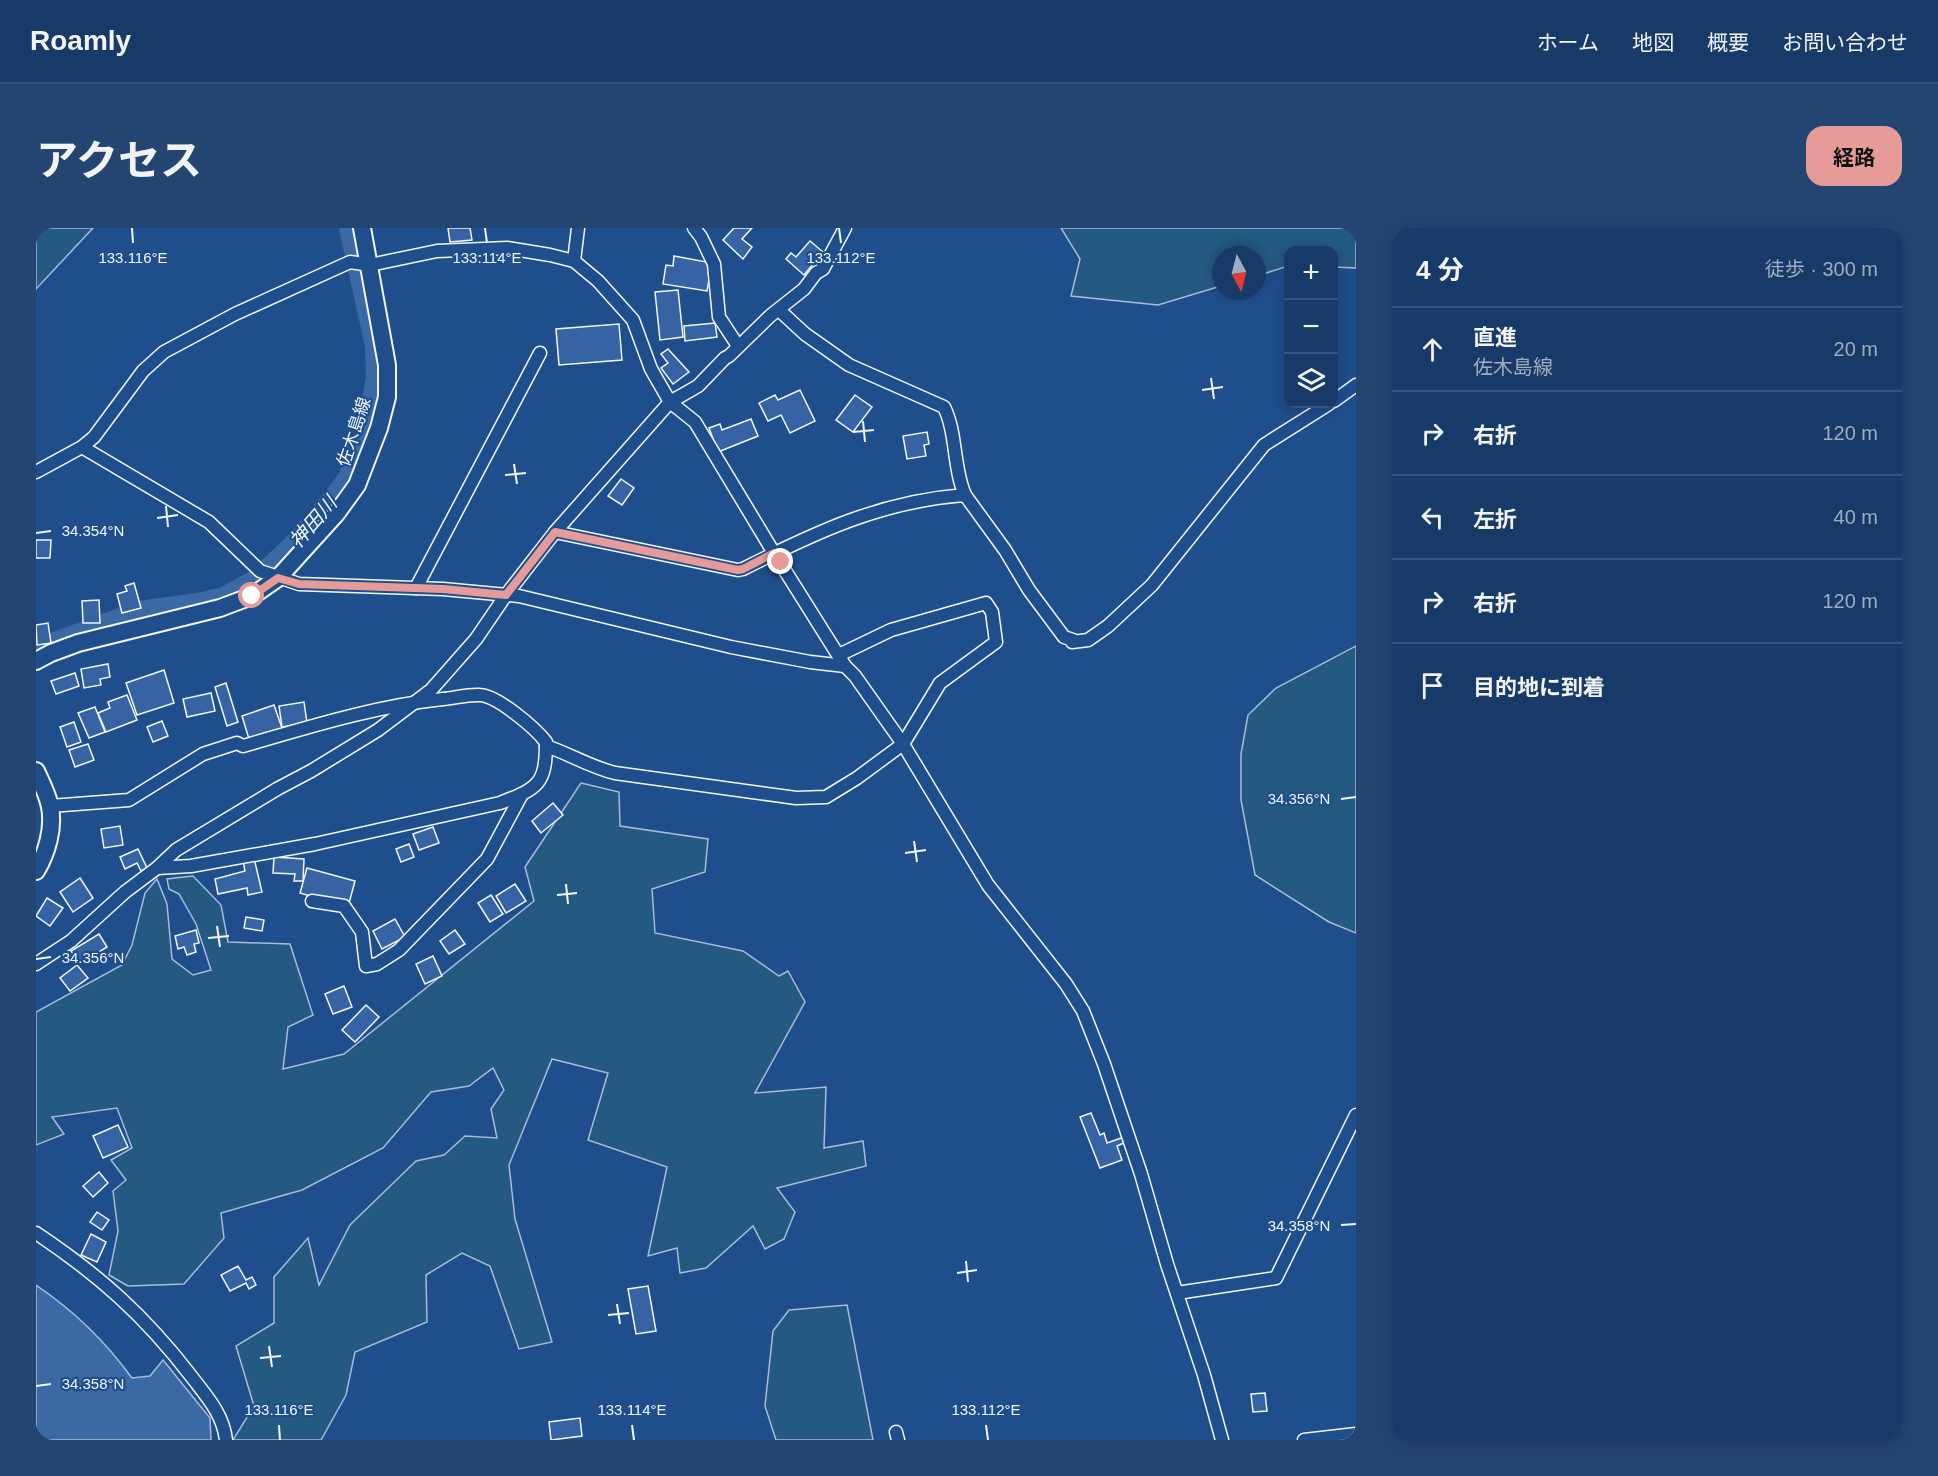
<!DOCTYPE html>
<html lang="ja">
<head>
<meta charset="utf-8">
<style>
	body { margin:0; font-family:Helvetica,"Noto Sans JP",sans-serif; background:#244571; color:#f1f3f6 }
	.controls { position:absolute; right:18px; top:18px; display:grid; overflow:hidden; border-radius:12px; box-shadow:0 3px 15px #0003 }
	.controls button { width:54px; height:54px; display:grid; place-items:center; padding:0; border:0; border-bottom:2px solid #36547d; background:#173a69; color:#f1f3f6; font:30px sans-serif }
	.compass { position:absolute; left:1176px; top:18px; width:54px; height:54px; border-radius:50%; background:#173a69; box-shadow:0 3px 15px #0003; rotate:173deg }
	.stop { position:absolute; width:18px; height:18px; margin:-14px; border:4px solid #e69b98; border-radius:50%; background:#fff }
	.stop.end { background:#e69b98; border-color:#fff; box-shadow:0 2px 6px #0008 }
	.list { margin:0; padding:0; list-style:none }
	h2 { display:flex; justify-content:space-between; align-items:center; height:78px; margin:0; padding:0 24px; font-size:26px }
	h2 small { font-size:20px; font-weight:400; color:#9eadc0 }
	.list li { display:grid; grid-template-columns:39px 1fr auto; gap:18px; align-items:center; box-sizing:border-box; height:84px; padding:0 24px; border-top:2px solid #36547d }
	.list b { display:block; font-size:22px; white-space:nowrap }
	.list p { margin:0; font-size:20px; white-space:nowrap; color:#9eadc0 }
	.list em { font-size:20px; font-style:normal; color:#9eadc0 }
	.icon { flex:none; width:33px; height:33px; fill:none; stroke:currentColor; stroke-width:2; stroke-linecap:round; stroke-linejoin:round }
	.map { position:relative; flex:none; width:1320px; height:1212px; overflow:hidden; border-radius:18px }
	header { display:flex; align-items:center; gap:36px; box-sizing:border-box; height:84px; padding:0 30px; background:#173a69; border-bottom:2px solid #36547d }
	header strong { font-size:28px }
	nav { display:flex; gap:33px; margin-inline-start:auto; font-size:21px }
	.intro { display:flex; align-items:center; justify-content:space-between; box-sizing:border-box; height:144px; padding:0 36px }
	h1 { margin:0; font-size:42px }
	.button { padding:15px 27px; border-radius:18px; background:#e69b98; color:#111; font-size:21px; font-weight:700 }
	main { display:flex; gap:36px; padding:0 36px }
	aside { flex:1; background:#173a69; border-radius:18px; box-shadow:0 3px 15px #0003 }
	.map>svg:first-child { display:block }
	.green { fill:#245a82; stroke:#a8bbd7; stroke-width:1.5 }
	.water { fill:#3b69a3; stroke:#a8bbd7; stroke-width:1.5 }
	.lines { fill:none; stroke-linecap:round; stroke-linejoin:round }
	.river { stroke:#3b69a3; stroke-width:22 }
	.building { fill:#3563a3; stroke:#f2f6ff; stroke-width:1.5 }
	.street-casing { stroke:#f2f6ff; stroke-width:15 }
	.secondary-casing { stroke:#f2f6ff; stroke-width:20 }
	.street { stroke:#1f4e8c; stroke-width:12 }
	.secondary { stroke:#1f4e8c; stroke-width:16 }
	.route { stroke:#e69b98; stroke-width:8 }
	.ticks { fill:none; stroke:#f2f6ff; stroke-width:2 }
	.labels { text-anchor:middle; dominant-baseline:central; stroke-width:4.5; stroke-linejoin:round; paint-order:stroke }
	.street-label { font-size:18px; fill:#f2f6ff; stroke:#1f4e8c }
	.water-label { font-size:20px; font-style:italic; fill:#f2f6ff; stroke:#1f4e8c }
	.ticks-label { font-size:15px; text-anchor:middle; fill:#f2f6ff; stroke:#1f4e8c; stroke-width:4.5; stroke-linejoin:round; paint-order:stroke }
</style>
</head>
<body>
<header>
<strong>Roamly</strong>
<nav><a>ホーム</a><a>地図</a><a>概要</a><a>お問い合わせ</a></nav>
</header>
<div class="intro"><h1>アクセス</h1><a class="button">経路</a></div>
<main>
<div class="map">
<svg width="1320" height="1212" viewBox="0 0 1320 1212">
	<rect width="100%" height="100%" fill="#1f4e8c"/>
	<!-- green -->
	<g class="green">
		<path d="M0,0H57L0,61Z"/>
		<path d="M1025,0H1320V40L1298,39V22H1252V38L1221,48V27H1185V58L1122,77L1035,68L1044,31Z"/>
		<path d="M1320,418V705L1293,694L1219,647L1205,572V526L1212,487L1240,460Z"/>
		<path d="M545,555L583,564L584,598L672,611L669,644L616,661L619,705L707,723L743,748L752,743L769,774L719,865L790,859L788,920L827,913L830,938L741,960L759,984L748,1011L729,1021L717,998L670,1040L644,1045L641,1020L612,1028L631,939L552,912L572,845L516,831L473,937L479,991L516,1114L483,1121L454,1038L426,1025L390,1047L391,1094L319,1124L310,1167L285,1212H197L218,1178L200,1118L238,1095V1049L272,1010L283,1057L314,997L380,933L408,927L429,908L461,910L455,881L468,862L457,840L433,858L395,864L347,920L266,962L185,985L188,1010L148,1056L92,1058L73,1047L82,1003L77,963L90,952L75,932L96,920L81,880L16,889L28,906L0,917V784L86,737L96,717L109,665L121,651L131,676L136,731L157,747L175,742L160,696L143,666L133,661L131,651L157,648L185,677L192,714L254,716L277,787L252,799L247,841L308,826L498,673L489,639Z"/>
		<path d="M811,1077L837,1212H740L729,1178L737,1103L753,1082Z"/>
	</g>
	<!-- water -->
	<path class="water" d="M0,1057C37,1082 70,1114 96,1150L114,1148L127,1132L174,1190L175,1212H0Z"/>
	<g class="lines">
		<!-- river -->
		<path class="river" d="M0,422L103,384L162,376L188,370L221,352L261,314L299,269L313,250L332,201L341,150L340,118L314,0"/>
	</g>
	<!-- building -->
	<g class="building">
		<path d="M412,0H434L436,12L414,14Z"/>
		<path d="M698,0H716L706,11L716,19L707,31L687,12Z"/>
		<path d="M774,13L787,24L768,47L750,31L755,25L760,29Z"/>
		<path d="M638,28L676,35L671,63L627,56L630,37L637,38Z"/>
		<path d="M642,62L647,109L624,112L619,64Z"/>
		<path d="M679,95L681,109L649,113L648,98Z"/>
		<path d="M583,96L586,132L523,137L520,101Z"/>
		<path d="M632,121L653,144L637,156L625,140L632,135L625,126Z"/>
		<path d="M764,162L779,193L754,205L745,187L732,193L723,175L739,167L742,172Z"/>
		<path d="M819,167L836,179L817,204L800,192Z"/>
		<path d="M715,191L722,208L682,224L673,200L684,196L686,202Z"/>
		<path d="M891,204L893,216L888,217L890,228L871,231L867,208Z"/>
		<path d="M585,251L598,260L586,277L572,268Z"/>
		<path d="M0,312H15L14,330H0Z"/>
		<path d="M98,355L105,380L86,385L81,366L91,363L89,358Z"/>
		<path d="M63,372L64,395H47L46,373Z"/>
		<path d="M12,395L15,415L1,417L0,397Z"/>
		<path d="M72,436L74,449L64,451L65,457L48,460L45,441Z"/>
		<path d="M128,442L138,475L101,487L90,455Z"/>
		<path d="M39,445L43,458L20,466L15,453Z"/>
		<path d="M190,455L202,494L191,498L179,459Z"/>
		<path d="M175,465L179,483L151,489L147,471Z"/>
		<path d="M91,467L101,492L70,504L62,485L74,480L72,474Z"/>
		<path d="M268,474L271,495L246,499L243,478Z"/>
		<path d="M238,477L246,500L213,511L206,488Z"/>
		<path d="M59,479L69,504L53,510L42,485Z"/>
		<path d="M126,493L132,508L117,514L111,499Z"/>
		<path d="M38,494L45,514L31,519L24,499Z"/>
		<path d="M52,516L58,532L39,539L33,522Z"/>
		<path d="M517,575L527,587L505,605L496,593Z"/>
		<path d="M84,598L87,617L68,620L65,601Z"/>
		<path d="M397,599L403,615L383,622L377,606Z"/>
		<path d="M373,616L378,629L365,634L360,621Z"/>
		<path d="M102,621L111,640L105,643L101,635L89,641L84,629Z"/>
		<path d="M238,629L268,631L267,653H258L259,646L237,645Z"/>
		<path d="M218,630L226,664L212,667L211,660L182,666L179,651L209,643L207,633Z"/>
		<path d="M271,640L319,653L312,679L264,665Z"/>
		<path d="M44,650L57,670L37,684L24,664Z"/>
		<path d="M479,656L490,673L470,685L460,668Z"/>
		<path d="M455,667L467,686L454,694L442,675Z"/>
		<path d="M11,670L27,680L14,698L0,688Z"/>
		<path d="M210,689L228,692L226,703L208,700Z"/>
		<path d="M359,691L369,709L346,721L337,703Z"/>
		<path d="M160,702L163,715L158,716L160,724L151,727L148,719L142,721L139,708Z"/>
		<path d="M419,702L429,716L413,726L404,713Z"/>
		<path d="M63,706L71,719L44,736L35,723Z"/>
		<path d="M397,728L406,748L389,756L380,736Z"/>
		<path d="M41,737L52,750L34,763L24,750Z"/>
		<path d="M308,758L316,779L297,786L289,766Z"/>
		<path d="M330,777L343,789L319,814L306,802Z"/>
		<path d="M1055,885L1064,907L1068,905L1071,915L1088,909L1090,914L1081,918L1086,932L1064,940L1044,889Z"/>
		<path d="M82,897L92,919L67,930L57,908Z"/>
		<path d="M63,944L72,955L57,969L47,958Z"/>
		<path d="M61,984L73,992L66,1002L54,994Z"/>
		<path d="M55,1006L70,1014L61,1034L45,1027Z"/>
		<path d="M202,1038L210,1052L216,1049L220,1057L213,1061L210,1055L194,1063L185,1047Z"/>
		<path d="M612,1058L620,1103L600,1106L592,1061Z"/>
		<path d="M1229,1165L1231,1183L1217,1184L1215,1166Z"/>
		<path d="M544,1190L546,1208L515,1212L513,1194Z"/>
	</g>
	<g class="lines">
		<defs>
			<g id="street">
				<path d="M658,0L665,9L678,36L683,89L702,118"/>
				<path d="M538,33L542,0"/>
				<path d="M743,82L769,106L813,137L908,179C921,205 917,240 929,267"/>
				<path d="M1298,173L1320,157"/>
				<path d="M46,219L173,294L224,343L263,356L407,361L483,368L695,419L774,434L809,438"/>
				<path d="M0,244L46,219L58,209L107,143L128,124L199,86L314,34L334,37L401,23L471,20L514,27L538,33L562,53L597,92L615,141L634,174L659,194L738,325L809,438L819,448L867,516L952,657L1030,756L1047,783L1068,836L1105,946L1131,1036L1168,1147L1186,1212"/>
				<path d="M519,304L702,342L707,341C780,304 846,273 929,267L969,322L993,362L1028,409L1037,412L1036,414L1052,412L1072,398L1116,357L1228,217L1293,176"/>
				<path d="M380,360L504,125"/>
				<path d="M510,518C534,526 554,539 579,545L760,570L790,569L821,550L867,516L904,455L960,414L956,384L950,375L855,402L803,427"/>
				<path d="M14,578L93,572L167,526L201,515L207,518C273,499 339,478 407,471C419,470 432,466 444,467C462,468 499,500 510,514C510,557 502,560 464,575L279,616L155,638L121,640"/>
				<path d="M276,673L308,678L326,704L330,738L341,736L363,722L451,631L486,566"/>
				<path d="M0,736L35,713L89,664L121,640L140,622L241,561L275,543L342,502L395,462L440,411L470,367L519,304L634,174L662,158L689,130L693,128L734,88L768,61L780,45L787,41L809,0"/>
				<path d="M0,1005C63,1047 109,1088 155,1148C171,1169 187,1186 190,1212"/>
				<path d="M1141,1065L1240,1050L1320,887"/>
				<path d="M860,1204L862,1212"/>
				<path d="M1268,1212L1320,1206"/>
			</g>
			<g id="secondary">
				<path d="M0,433L15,425L42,415L184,380L216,368L242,350L300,286L321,257L343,200L351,169V137L326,0"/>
				<path d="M0,543C5,554 12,567 14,579C18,600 11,625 0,643"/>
			</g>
		</defs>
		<!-- street casing -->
		<use href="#street" class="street-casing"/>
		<!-- secondary casing -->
		<use href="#secondary" class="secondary-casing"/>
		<!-- street -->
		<use href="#street" class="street"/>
		<!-- secondary -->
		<use href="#secondary" class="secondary"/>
	</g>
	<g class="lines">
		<!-- route -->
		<path class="route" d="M216,368L242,350L263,356L407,361L470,367L519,304L702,342L707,341L738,325L745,334"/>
	</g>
	<!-- ticks -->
	<path class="ticks" d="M96,0L97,15M449,0L451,15M803,0L805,15M1175,150L1178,171M1166,162L1187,159M827,193L829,214M817,204L838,202M478,236L481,256M469,247L490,245M130,278L132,299M121,290L142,287M0,305L15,303M1305,571L1320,569M878,613L881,634M869,625L890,622M530,656L532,676M521,667L541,665M181,698L184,719M172,710L193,708M0,731L15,729M1305,997L1320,996M930,1033L932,1054M921,1045L941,1042M581,1076L584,1096M572,1087L593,1085M233,1118L236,1139M224,1130L245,1128M0,1158L15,1156M243,1197L244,1212M596,1197L598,1212M950,1197L952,1212"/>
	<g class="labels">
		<!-- street labels -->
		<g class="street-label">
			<text transform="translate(318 204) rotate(-72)">佐木島線</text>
		</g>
		<!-- water labels -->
		<g class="water-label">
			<text transform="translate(277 294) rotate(-49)">神田川</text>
		</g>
	</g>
	<g class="ticks-label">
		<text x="97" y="35">133.116°E</text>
		<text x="451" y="35">133.114°E</text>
		<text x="805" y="35">133.112°E</text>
		<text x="57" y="308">34.354°N</text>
		<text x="1263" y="576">34.356°N</text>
		<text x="57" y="735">34.356°N</text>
		<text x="1263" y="1003">34.358°N</text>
		<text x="57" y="1161">34.358°N</text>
		<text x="243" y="1187">133.116°E</text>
		<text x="596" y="1187">133.114°E</text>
		<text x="950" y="1187">133.112°E</text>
	</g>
</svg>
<div class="controls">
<button>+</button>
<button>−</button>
<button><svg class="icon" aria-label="layers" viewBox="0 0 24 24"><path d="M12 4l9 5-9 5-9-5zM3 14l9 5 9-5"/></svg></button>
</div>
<svg class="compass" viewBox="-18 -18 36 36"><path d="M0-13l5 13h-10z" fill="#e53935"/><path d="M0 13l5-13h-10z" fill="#9eadc0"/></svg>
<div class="stop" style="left:216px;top:368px"></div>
<div class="stop end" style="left:745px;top:334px"></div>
</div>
<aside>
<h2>4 分<small>徒歩 · 300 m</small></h2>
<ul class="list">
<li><svg class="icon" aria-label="ahead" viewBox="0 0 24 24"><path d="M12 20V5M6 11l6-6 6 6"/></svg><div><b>直進</b><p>佐木島線</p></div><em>20 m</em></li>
<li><svg class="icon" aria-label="right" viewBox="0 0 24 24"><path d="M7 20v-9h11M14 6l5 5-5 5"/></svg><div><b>右折</b></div><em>120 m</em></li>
<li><svg class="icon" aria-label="left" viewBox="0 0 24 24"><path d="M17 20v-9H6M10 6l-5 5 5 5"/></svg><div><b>左折</b></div><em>40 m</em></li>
<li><svg class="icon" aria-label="right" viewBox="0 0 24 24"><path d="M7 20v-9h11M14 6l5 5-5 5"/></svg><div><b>右折</b></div><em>120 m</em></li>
<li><svg class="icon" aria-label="arrive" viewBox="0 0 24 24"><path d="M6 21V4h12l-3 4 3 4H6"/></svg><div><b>目的地に到着</b></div></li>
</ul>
</aside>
</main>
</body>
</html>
